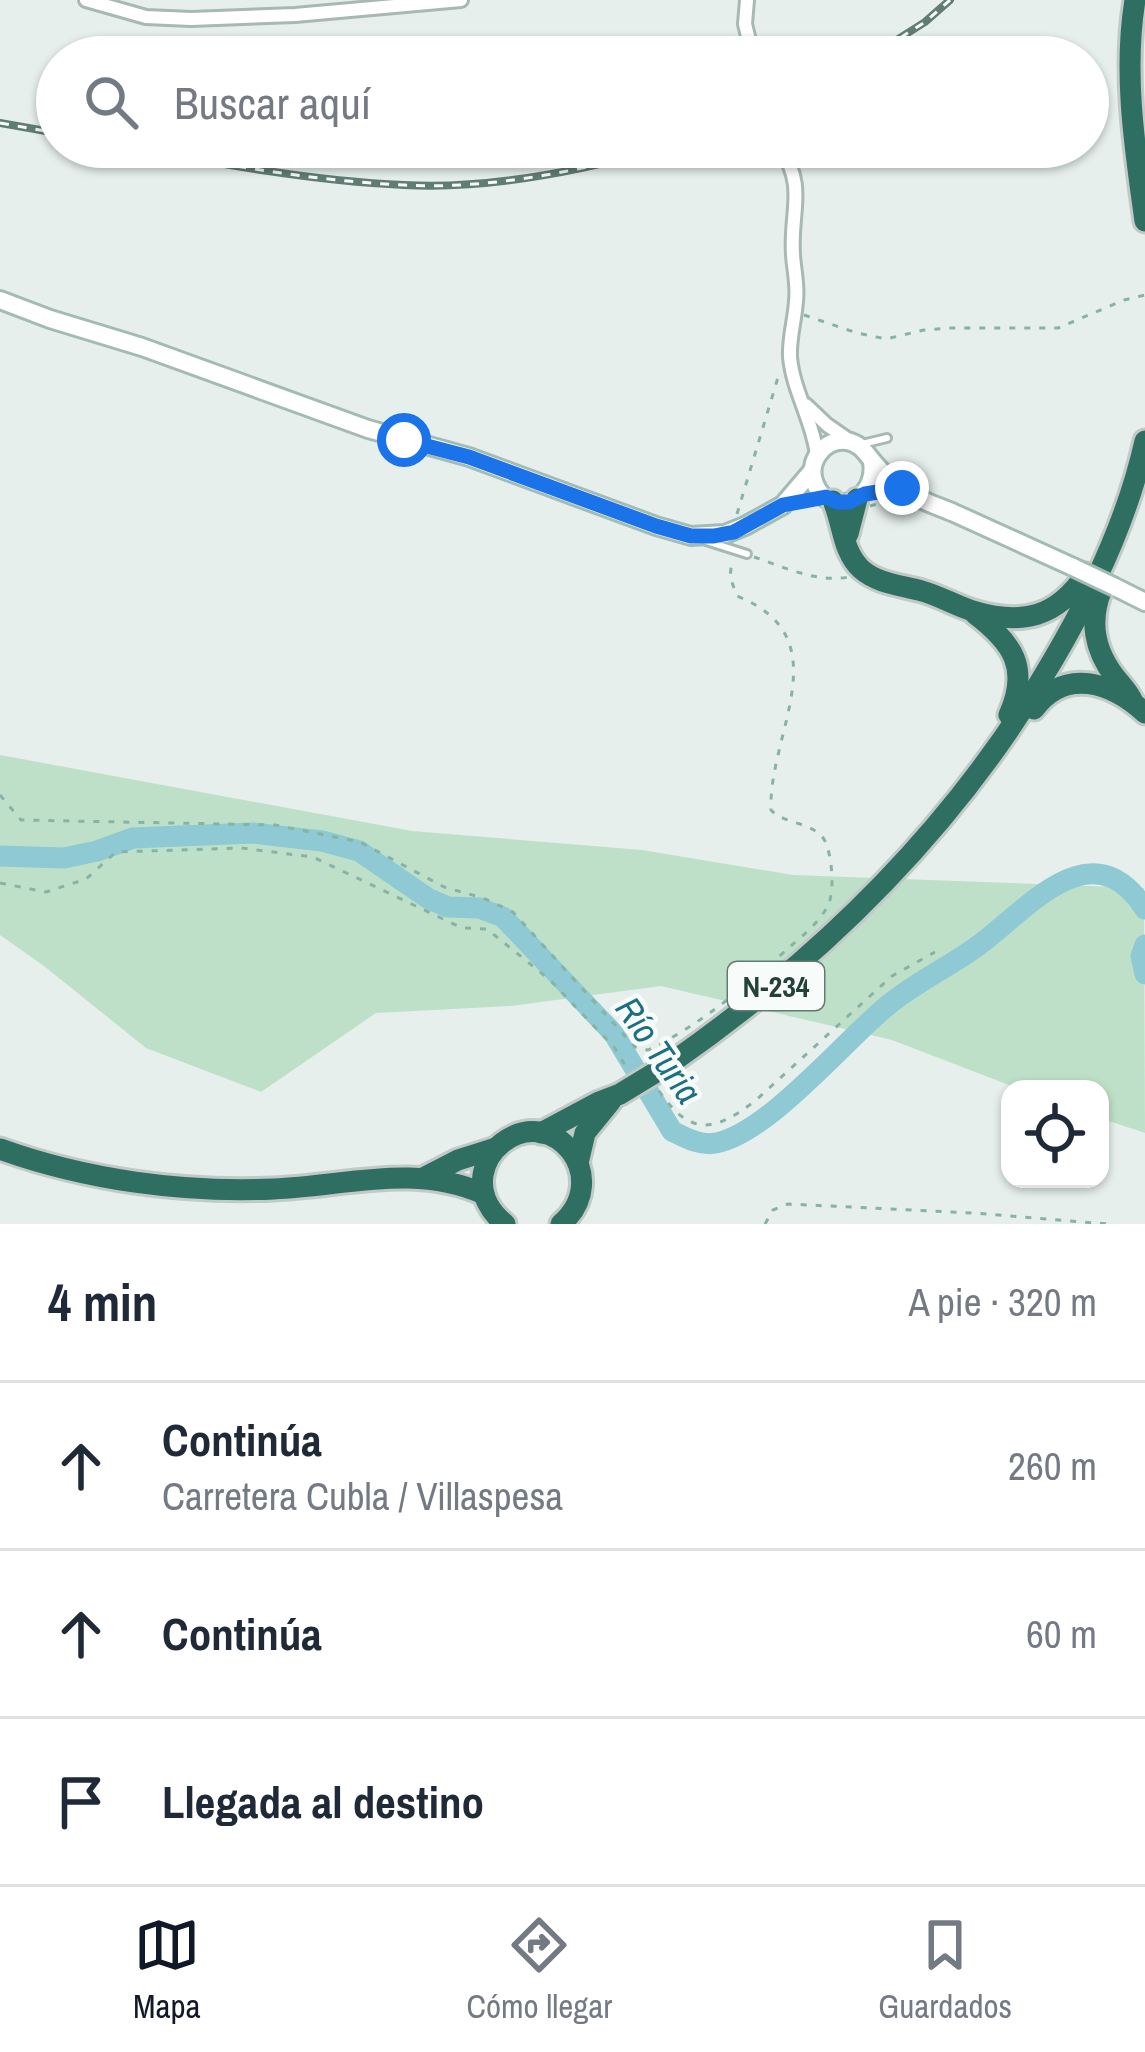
<!DOCTYPE html>
<html lang="es">
<head>
<meta charset="utf-8">
<style>
	body { margin:0; font-family:"Archivo Narrow",sans-serif; background:#f2f2f3; color:#1f2937 }
	.controls { position:absolute; right:36px; bottom:36px; display:grid; overflow:hidden; border-radius:24px; box-shadow:0 3px 9px #0004 }
	.controls button { width:108px; height:108px; display:grid; place-items:center; padding:0; border:0; border-bottom:3px solid #e0e1e3; background:#fff; color:#1f2937; font:60px sans-serif }
	.stop { position:absolute; width:36px; height:36px; margin:-27px; border:9px solid #1a73e8; border-radius:50%; background:#fff }
	.stop.end { background:#1a73e8; border-color:#fff; box-shadow:0 3px 12px #0008 }
	.list { margin:0; padding:0; list-style:none }
	h2 { display:flex; justify-content:space-between; align-items:center; height:156px; margin:0; padding:0 48px; font-size:51px }
	h2 small { font-size:39px; font-weight:400; color:#747a83 }
	.list li { display:grid; grid-template-columns:78px 1fr auto; gap:36px; align-items:center; box-sizing:border-box; height:168px; padding:0 48px; border-top:3px solid #e0e1e3 }
	.list b { display:block; font-size:45px; white-space:nowrap }
	.list p { margin:0; font-size:39px; white-space:nowrap; color:#747a83 }
	.list em { font-size:39px; font-style:normal; color:#747a83 }
	.icon { flex:none; width:66px; height:66px; fill:none; stroke:currentColor; stroke-width:2; stroke-linecap:round; stroke-linejoin:round }
	.map { position:relative; flex:none; width:1145px; height:1224px; overflow:hidden }
	.search { position:absolute; background:#fff; box-shadow:0 3px 9px #0004; left:36px; right:36px; top:36px; height:132px; display:flex; align-items:center; gap:30px; box-sizing:border-box; padding:0 42px; border-radius:66px; color:#747a83; font-size:45px }
	.sheet { height:660px; background:#fff }
	nav { display:flex; justify-content:space-around; align-items:center; box-sizing:border-box; height:168px; border-top:3px solid #e0e1e3; background:#fff; font-size:33px; color:#747a83 }
	nav a { display:grid; justify-items:center; gap:6px }
	nav .on { color:#111827 }
	.map>svg:first-child { display:block }
	.green { fill:#bfe0c8 }
	.lines { fill:none; stroke-linecap:round; stroke-linejoin:round }
	.river { stroke:#8ec9d4; stroke-width:21 }
	.lane-casing { stroke:#a8b8b2; stroke-width:12 }
	.street-casing { stroke:#a8b8b2; stroke-width:18 }
	.secondary-casing { stroke:#a4bbb3; stroke-width:22 }
	.highway-casing { stroke:#c2cac8; stroke-width:27 }
	.path { stroke:#86b3a5; stroke-width:3; stroke-dasharray:6 9; stroke-linecap:butt }
	.lane { stroke:#fff; stroke-width:6 }
	.street { stroke:#fff; stroke-width:12 }
	.secondary { stroke:#fff; stroke-width:16 }
	.highway { stroke:#2f6f62; stroke-width:21 }
	.rail-casing { stroke:#5f7d75; stroke-width:8 }
	.rail { stroke:#f7fbf9; stroke-width:3; stroke-dasharray:9; stroke-linecap:butt }
	.secondary-bridge-casing { stroke:#a4bbb3; stroke-width:22; stroke-linecap:butt }
	.highway-bridge-casing { stroke:#c2cac8; stroke-width:27; stroke-linecap:butt }
	.secondary-bridge { stroke:#fff; stroke-width:16 }
	.highway-bridge { stroke:#2f6f62; stroke-width:21 }
	.route { stroke:#1a73e8; stroke-width:15 }
	.labels { text-anchor:middle; dominant-baseline:central; stroke-width:9; stroke-linejoin:round; paint-order:stroke }
	.shield { fill:#f7fbf9; stroke:#637a73; stroke-width:3 }
	.shield-label { font-size:30px; font-weight:bold; fill:#24423a }
	.water-label { font-size:36px; font-style:italic; fill:#1c6f80; stroke:#f7fbf9 }
</style>
</head>
<body>
<div class="map">
<svg width="1145" height="1224" viewBox="0 0 1145 1224">
	<rect width="100%" height="100%" fill="#e6efeb"/>
	<!-- green -->
	<path class="green" d="M0,755L412,831L642,850L793,875L1144,888L1145,1133L1100,1118V1089H1019L892,1040L661,986L511,1006L376,1013L261,1092L146,1048L44,966L0,935Z"/>
	<g class="lines">
		<!-- river -->
		<g class="river">
			<path d="M0,856L64,858L97,851L133,838L253,833L322,841L359,851L429,899L448,907L479,908L503,917L614,1034L672,1131C686,1138 700,1146 716,1143C768,1133 844,1041 887,1006C916,982 949,967 979,945C1028,909 1092,827 1145,909"/>
			<path d="M1145,945L1141,956L1145,974"/>
		</g>
		<defs>
			<g id="lane">
				<path d="M862,444L887,438"/>
				<path d="M706,541L747,554"/>
			</g>
			<g id="street">
				<path d="M86,0L146,17L191,19L295,15L461,0"/>
				<path d="M747,0L745,24L753,57"/>
				<path d="M780,147C807,188 790,210 793,255C794,271 798,285 796,301C795,319 789,338 790,357C793,391 813,421 817,455"/>
				<path d="M806,405L827,425L850,441"/>
			</g>
			<g id="secondary">
				<path d="M0,300L50,319L142,347L368,429L469,457L656,526L691,536L725,534L745,526L783,505L812,471"/>
				<path d="M872,462C878,501 830,520 815,484C806,462 824,438 847,441C862,444 866,454 875,464C884,475 899,487 911,494C924,502 940,507 954,513C993,531 1033,549 1073,567"/>
				<path d="M1115,587L1145,602"/>
			</g>
			<g id="highway">
				<path d="M1135,0C1123,73 1135,149 1145,221"/>
				<path d="M833,501C843,523 842,551 861,569C878,584 901,585 922,591C940,596 956,606 973,611C1023,626 1057,617 1086,574"/>
				<path d="M848,534L857,499"/>
				<path d="M1102,589C1089,620 1094,650 1115,677C1122,686 1128,691 1133,702"/>
				<path d="M975,614C1013,643 1030,668 1009,715"/>
				<path d="M1034,709C1065,667 1111,682 1145,713"/>
				<path d="M671,1063C826,955 958,824 1053,660C1093,592 1128,518 1145,441"/>
				<path d="M541,1133L599,1102L620,1094"/>
				<path d="M0,1149C86,1180 183,1193 274,1189C348,1186 413,1163 484,1194"/>
				<path d="M578,1163L585,1133L611,1101"/>
				<path d="M425,1177L458,1160L496,1148"/>
				<path d="M505,1224C490,1212 480,1195 483,1175C485,1163 492,1151 502,1143C554,1103 614,1178 561,1224"/>
			</g>
		</defs>
		<!-- lane casing -->
		<use href="#lane" class="lane-casing"/>
		<!-- street casing -->
		<use href="#street" class="street-casing"/>
		<!-- secondary casing -->
		<use href="#secondary" class="secondary-casing"/>
		<!-- highway casing -->
		<use href="#highway" class="highway-casing"/>
		<!-- path -->
		<g class="path">
			<path d="M804,315L857,333L886,339L924,330L951,328H1058L1124,300L1145,295"/>
			<path d="M870,506L884,502L901,505"/>
			<path d="M737,514L779,374"/>
			<path d="M754,557C784,567 816,583 849,577"/>
			<path d="M0,795L21,820L275,825L360,842L444,887L483,898L513,912L635,1047L648,1050C701,1025 747,985 791,946C803,935 821,921 828,905C835,892 832,855 825,841C815,822 785,825 771,810C768,733 842,638 737,596L730,577L732,559"/>
			<path d="M0,883L46,892L86,879L116,852L241,848L313,857L462,928L487,929L550,980L614,1047L628,1070"/>
			<path d="M659,1091C691,1137 714,1132 755,1101L892,976L935,952"/>
			<path d="M765,1224L773,1210L788,1204L973,1213L1108,1224"/>
		</g>
		<!-- lane -->
		<use href="#lane" class="lane"/>
		<!-- street -->
		<use href="#street" class="street"/>
		<!-- secondary -->
		<use href="#secondary" class="secondary"/>
		<!-- highway -->
		<use href="#highway" class="highway"/>
		<defs>
			<g id="rail">
				<path d="M870,57L925,22L950,0"/>
				<path d="M0,123L57,133"/>
				<path d="M131,147C221,164 312,181 404,185C489,190 585,170 667,147"/>
			</g>
		</defs>
		<!-- rail casing -->
		<use href="#rail" class="rail-casing"/>
		<!-- rail -->
		<use href="#rail" class="rail"/>
		<defs>
			<path id="secondary-bridge" d="M1073,567L1115,587"/>
			<path id="highway-bridge" d="M620,1094L671,1063"/>
		</defs>
		<!-- secondary-bridge casing -->
		<use href="#secondary-bridge" class="secondary-bridge-casing"/>
		<!-- highway-bridge casing -->
		<use href="#highway-bridge" class="highway-bridge-casing"/>
		<!-- secondary-bridge -->
		<use href="#secondary-bridge" class="secondary-bridge"/>
		<!-- highway-bridge -->
		<use href="#highway-bridge" class="highway-bridge"/>
	</g>
	<g class="lines">
		<!-- route -->
		<path class="route" d="M404,440L469,457L656,526L691,536H714L734,532L783,505L826,497L837,502H849L865,494L878,492L910,494L902,488"/>
	</g>
	<g class="labels">
		<!-- shield labels -->
		<rect class="shield" x="728" y="962" width="96" height="48" rx="9"/>
		<g class="shield-label">
			<text x="776" y="986">N-234</text>
		</g>
		<!-- water labels -->
		<g class="water-label">
			<text transform="translate(659 1050) rotate(55)">Río Turia</text>
		</g>
	</g>
</svg>
<div class="controls">
<button><svg class="icon" aria-label="locate" viewBox="0 0 24 24"><circle cx="12" cy="12" r="6"/><path d="M12 2v4M12 18v4M2 12h4M18 12h4"/></svg></button>
</div>
<div class="stop" style="left:404px;top:440px"></div>
<div class="stop end" style="left:902px;top:488px"></div>
<div class="search"><svg class="icon" aria-label="search" viewBox="0 0 24 24"><circle cx="10" cy="10" r="6"/><path d="M15 15l6 6"/></svg>Buscar aquí</div>
</div>
<section class="sheet">
<h2>4 min<small>A pie · 320 m</small></h2>
<ul class="list">
<li><svg class="icon" aria-label="ahead" viewBox="0 0 24 24"><path d="M12 20V5M6 11l6-6 6 6"/></svg><div><b>Continúa</b><p>Carretera Cubla / Villaspesa</p></div><em>260 m</em></li>
<li><svg class="icon" aria-label="ahead" viewBox="0 0 24 24"><path d="M12 20V5M6 11l6-6 6 6"/></svg><div><b>Continúa</b></div><em>60 m</em></li>
<li><svg class="icon" aria-label="arrive" viewBox="0 0 24 24"><path d="M6 21V4h12l-3 4 3 4H6"/></svg><div><b>Llegada al destino</b></div></li>
</ul>
</section>
<nav>
<a class="on"><svg class="icon" aria-label="map" viewBox="0 0 24 24"><path d="M3 6l6-2 6 2 6-2v14l-6 2-6-2-6 2zM9 4v14M15 6v14"/></svg>Mapa</a>
<a><svg class="icon" aria-label="directions" viewBox="0 0 24 24"><path d="M12 3l9 9-9 9-9-9zM9 14v-3h6M13 9l2 2-2 2"/></svg>Cómo llegar</a>
<a><svg class="icon" aria-label="saved" viewBox="0 0 24 24"><path d="M7 4h10v16l-5-4-5 4z"/></svg>Guardados</a>
</nav>
</body>
</html>
